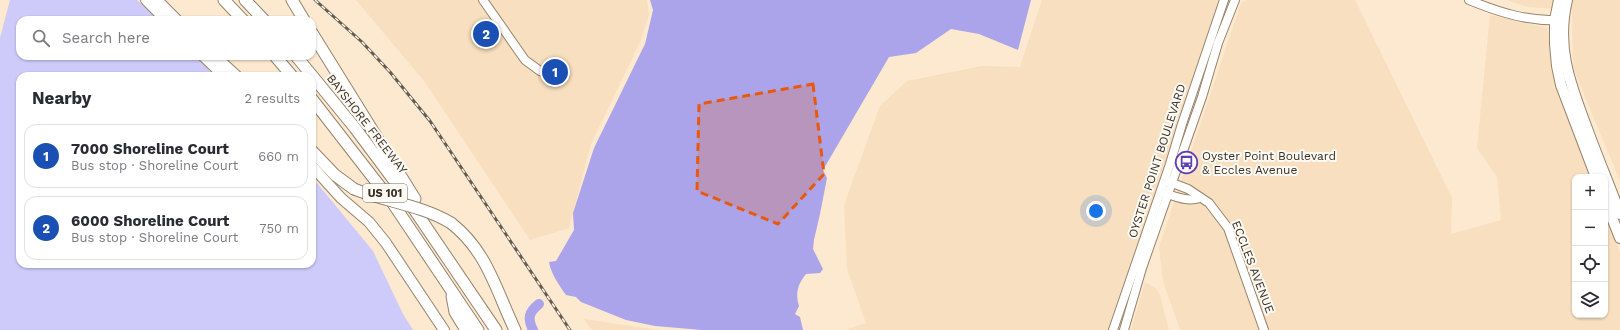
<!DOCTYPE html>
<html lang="en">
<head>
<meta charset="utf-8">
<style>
	body { margin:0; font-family:"Work Sans",sans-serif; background:#f2f2f3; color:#2b2b33 }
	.controls { position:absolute; right:12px; bottom:12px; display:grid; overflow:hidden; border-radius:8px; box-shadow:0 1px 3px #0004 }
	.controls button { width:36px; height:36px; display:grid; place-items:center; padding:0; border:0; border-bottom:1px solid #e1e1e2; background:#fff; color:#2b2b33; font:20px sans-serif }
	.you { position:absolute; left:1096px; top:211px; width:14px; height:14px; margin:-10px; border:3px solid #fff; border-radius:50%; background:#1a73e8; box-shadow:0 0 0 6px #1a73e833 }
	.badge { display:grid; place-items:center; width:26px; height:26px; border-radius:50%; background:#0f766e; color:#fff; font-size:13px; font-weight:700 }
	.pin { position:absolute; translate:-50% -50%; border:2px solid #fff; box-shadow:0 1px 4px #0006 }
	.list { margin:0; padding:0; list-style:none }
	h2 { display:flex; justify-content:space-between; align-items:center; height:52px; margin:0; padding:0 16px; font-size:17px }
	h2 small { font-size:13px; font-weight:400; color:#7c7c81 }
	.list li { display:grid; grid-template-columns:26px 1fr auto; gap:12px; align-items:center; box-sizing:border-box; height:64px; margin:0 8px 8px; padding:0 8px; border:1px solid #e1e1e2; border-radius:12px }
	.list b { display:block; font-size:15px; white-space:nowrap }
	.list p { margin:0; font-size:13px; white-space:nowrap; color:#7c7c81 }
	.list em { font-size:13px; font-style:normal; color:#7c7c81 }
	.icon { flex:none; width:22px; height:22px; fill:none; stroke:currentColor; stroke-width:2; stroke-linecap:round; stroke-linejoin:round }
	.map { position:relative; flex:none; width:1620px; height:330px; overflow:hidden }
	.search { position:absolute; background:#fff; box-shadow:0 1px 3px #0004; left:16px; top:16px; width:300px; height:44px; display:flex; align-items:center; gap:10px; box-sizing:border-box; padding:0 14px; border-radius:12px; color:#7c7c81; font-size:15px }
	.panel { position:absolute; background:#fff; box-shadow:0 1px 3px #0004; left:16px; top:72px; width:300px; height:196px; border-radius:12px }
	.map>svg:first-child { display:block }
	.built { fill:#f7dfbf }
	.green { fill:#cecaf9 }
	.water { fill:#aca4ea }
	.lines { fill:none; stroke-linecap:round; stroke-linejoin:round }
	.river { stroke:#aca4ea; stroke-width:10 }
	.minor-casing { stroke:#96846d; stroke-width:10 }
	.major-casing { stroke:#96846d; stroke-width:12 }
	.highway-casing { stroke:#96846d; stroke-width:13 }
	.minor { stroke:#fff; stroke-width:8 }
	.major { stroke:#fff; stroke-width:10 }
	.highway { stroke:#fff; stroke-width:11 }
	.rail-casing { stroke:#665c4e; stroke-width:3 }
	.rail { stroke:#fdf9f3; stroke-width:1.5; stroke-dasharray:4.5; stroke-linecap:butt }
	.highway-bridge-casing { stroke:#96846d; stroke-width:13; stroke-linecap:butt }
	.highway-bridge { stroke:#fff; stroke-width:11 }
	.marked { fill:#e8590c; fill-opacity:0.2; stroke:#e8590c; stroke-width:3; stroke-dasharray:8 5; stroke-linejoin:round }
	.labels { text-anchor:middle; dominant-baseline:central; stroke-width:4; stroke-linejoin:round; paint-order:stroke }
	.shield { fill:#fdf9f3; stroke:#726c64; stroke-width:1 }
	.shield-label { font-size:11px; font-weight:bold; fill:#373026 }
	.street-label { font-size:12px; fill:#373026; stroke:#fdf9f3 }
	.poi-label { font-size:12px; fill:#373026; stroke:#fdf9f3; text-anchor:start }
</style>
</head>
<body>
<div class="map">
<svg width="1620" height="330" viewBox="0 0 1620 330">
	<rect width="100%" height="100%" fill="#fce9cf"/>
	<!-- built -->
	<g class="built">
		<path d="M356,0H647L649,15L640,42L591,144L569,228L530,240L424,81Z"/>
		<path d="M1042,0H1218L1219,3L1111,330H846L866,323L847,269L844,205L880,106L907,81L982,66L1020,67Z"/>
		<path d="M1247,0H1355L1452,198L1451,234L1501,220L1497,177L1477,148L1490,15L1548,28L1554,73L1592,177H1575V315H1605V212L1620,252V330H1180L1163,281L1159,247L1241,3Z"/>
		<path d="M1507,0H1620V181L1573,68L1572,10L1528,7Z"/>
		<path d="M1145,282L1156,289L1160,295L1169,330H1131Z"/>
		<path d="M584,319L658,330H592Z"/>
	</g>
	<!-- green -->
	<path class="green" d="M10,0H137L159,20H20V56H195L215,76H20V264H312V177L373,251L403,314L413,330H0V38Z"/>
	<!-- water -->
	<path class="water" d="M650,0H1031L1018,50L979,34L951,29L916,53L889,57L823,170L827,178L820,214L814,240L813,249L823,269L820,273L806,274C798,284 795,293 799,306L795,314L800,317L803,330H702L655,326L626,320L581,302L576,297L566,295C559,285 551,274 549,262L556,261L574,230L573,213L594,148L645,44L653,10Z"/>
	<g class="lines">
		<!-- river -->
		<path class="river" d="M533,330C527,318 529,312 539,304"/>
		<defs>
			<g id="minor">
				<path d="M483,0L525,60L540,71L549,74"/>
				<path d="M1469,0C1498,12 1529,22 1561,20"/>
				<path d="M1167,181L1188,189L1209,203L1228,228L1264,330"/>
				<path d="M1164,193C1177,197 1187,202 1200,198"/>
				<path d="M1113,330L1170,164L1182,124L1224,0"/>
				<path d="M1124,330L1142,268L1202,97L1218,43L1235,0"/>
			</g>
			<g id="major">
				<path d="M146,0L166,20"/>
				<path d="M157,0L177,20"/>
				<path d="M1559,0L1555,20V44L1557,66L1561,85L1596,177"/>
				<path d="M1567,0C1555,50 1572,88 1589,134C1599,161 1610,187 1620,214"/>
				<path d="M203,56L224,76"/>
				<path d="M214,56L228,70"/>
				<path d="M312,166L341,198L369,222L386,243L444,330"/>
				<path d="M1605,200L1620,238"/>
			</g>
			<g id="highway">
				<path d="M224,0L243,20"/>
				<path d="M245,0L264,20"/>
				<path d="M292,0L304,20"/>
				<path d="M312,33L415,199"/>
				<path d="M275,56L292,76"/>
				<path d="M296,56L355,128L399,187L496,330"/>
				<path d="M224,65L236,76"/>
				<path d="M312,99L392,202L478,330"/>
				<path d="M312,151L335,175L354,189"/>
				<path d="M451,223C487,251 496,290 515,330"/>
				<path d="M452,296L455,312L466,330"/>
			</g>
		</defs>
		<!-- minor casing -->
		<use href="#minor" class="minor-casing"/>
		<!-- major casing -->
		<use href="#major" class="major-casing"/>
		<!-- highway casing -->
		<use href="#highway" class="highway-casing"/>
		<!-- minor -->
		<use href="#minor" class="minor"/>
		<!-- major -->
		<use href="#major" class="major"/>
		<!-- highway -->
		<use href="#highway" class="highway"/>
		<defs>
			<path id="rail" d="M315,0L362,42L390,72L430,121L570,330"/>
		</defs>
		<!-- rail casing -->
		<use href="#rail" class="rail-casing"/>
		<!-- rail -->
		<use href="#rail" class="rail"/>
		<defs>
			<path id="highway-bridge" d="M354,189C386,202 421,205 451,223"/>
		</defs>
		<!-- highway-bridge casing -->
		<use href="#highway-bridge" class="highway-bridge-casing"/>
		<!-- highway-bridge -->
		<use href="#highway-bridge" class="highway-bridge"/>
	</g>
	<!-- marked area -->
	<path class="marked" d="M813,84L824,174L778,224L697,191L699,104Z"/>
	<!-- icons -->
	<defs>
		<symbol id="bus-ring" viewBox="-11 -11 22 22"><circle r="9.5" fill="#fdf9f3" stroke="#5c3fb7" stroke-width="1.5"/><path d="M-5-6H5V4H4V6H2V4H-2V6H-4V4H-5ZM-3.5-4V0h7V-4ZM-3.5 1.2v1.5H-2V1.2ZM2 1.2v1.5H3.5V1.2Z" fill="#5c3fb7"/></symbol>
	</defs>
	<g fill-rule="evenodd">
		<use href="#bus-ring" x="1174" y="150" width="25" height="25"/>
	</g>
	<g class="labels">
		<!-- shield labels -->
		<rect class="shield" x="363" y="184" width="44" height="18" rx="3"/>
		<g class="shield-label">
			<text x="385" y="193">US 101</text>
		</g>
		<!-- street labels -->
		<g class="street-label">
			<text transform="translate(367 124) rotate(52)">BAYSHORE FREEWAY</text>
			<text transform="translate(1157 161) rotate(-72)">OYSTER POINT BOULEVARD</text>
			<text transform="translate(1253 267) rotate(69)">ECCLES AVENUE</text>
		</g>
		<!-- poi labels -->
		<g class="poi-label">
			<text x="1202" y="156">Oyster Point Boulevard<tspan x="1202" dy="14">&amp; Eccles Avenue</tspan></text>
		</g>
	</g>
</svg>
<div class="controls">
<button>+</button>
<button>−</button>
<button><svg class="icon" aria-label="locate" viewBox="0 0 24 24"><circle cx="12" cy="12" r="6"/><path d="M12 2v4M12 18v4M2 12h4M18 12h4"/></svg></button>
<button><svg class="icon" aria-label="layers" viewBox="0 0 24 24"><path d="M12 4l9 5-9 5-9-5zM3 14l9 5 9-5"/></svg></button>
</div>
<div class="you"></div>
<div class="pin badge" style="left:555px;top:72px;background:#1a4fb4">1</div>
<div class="pin badge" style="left:486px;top:34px;background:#1a4fb4">2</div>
<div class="search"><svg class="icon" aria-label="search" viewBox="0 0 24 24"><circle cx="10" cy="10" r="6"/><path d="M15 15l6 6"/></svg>Search here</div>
<section class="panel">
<h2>Nearby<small>2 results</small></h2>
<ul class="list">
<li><span class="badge" style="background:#1a4fb4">1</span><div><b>7000 Shoreline Court</b><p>Bus stop · Shoreline Court</p></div><em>660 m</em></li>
<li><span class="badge" style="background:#1a4fb4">2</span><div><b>6000 Shoreline Court</b><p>Bus stop · Shoreline Court</p></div><em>750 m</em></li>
</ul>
</section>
</div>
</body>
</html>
